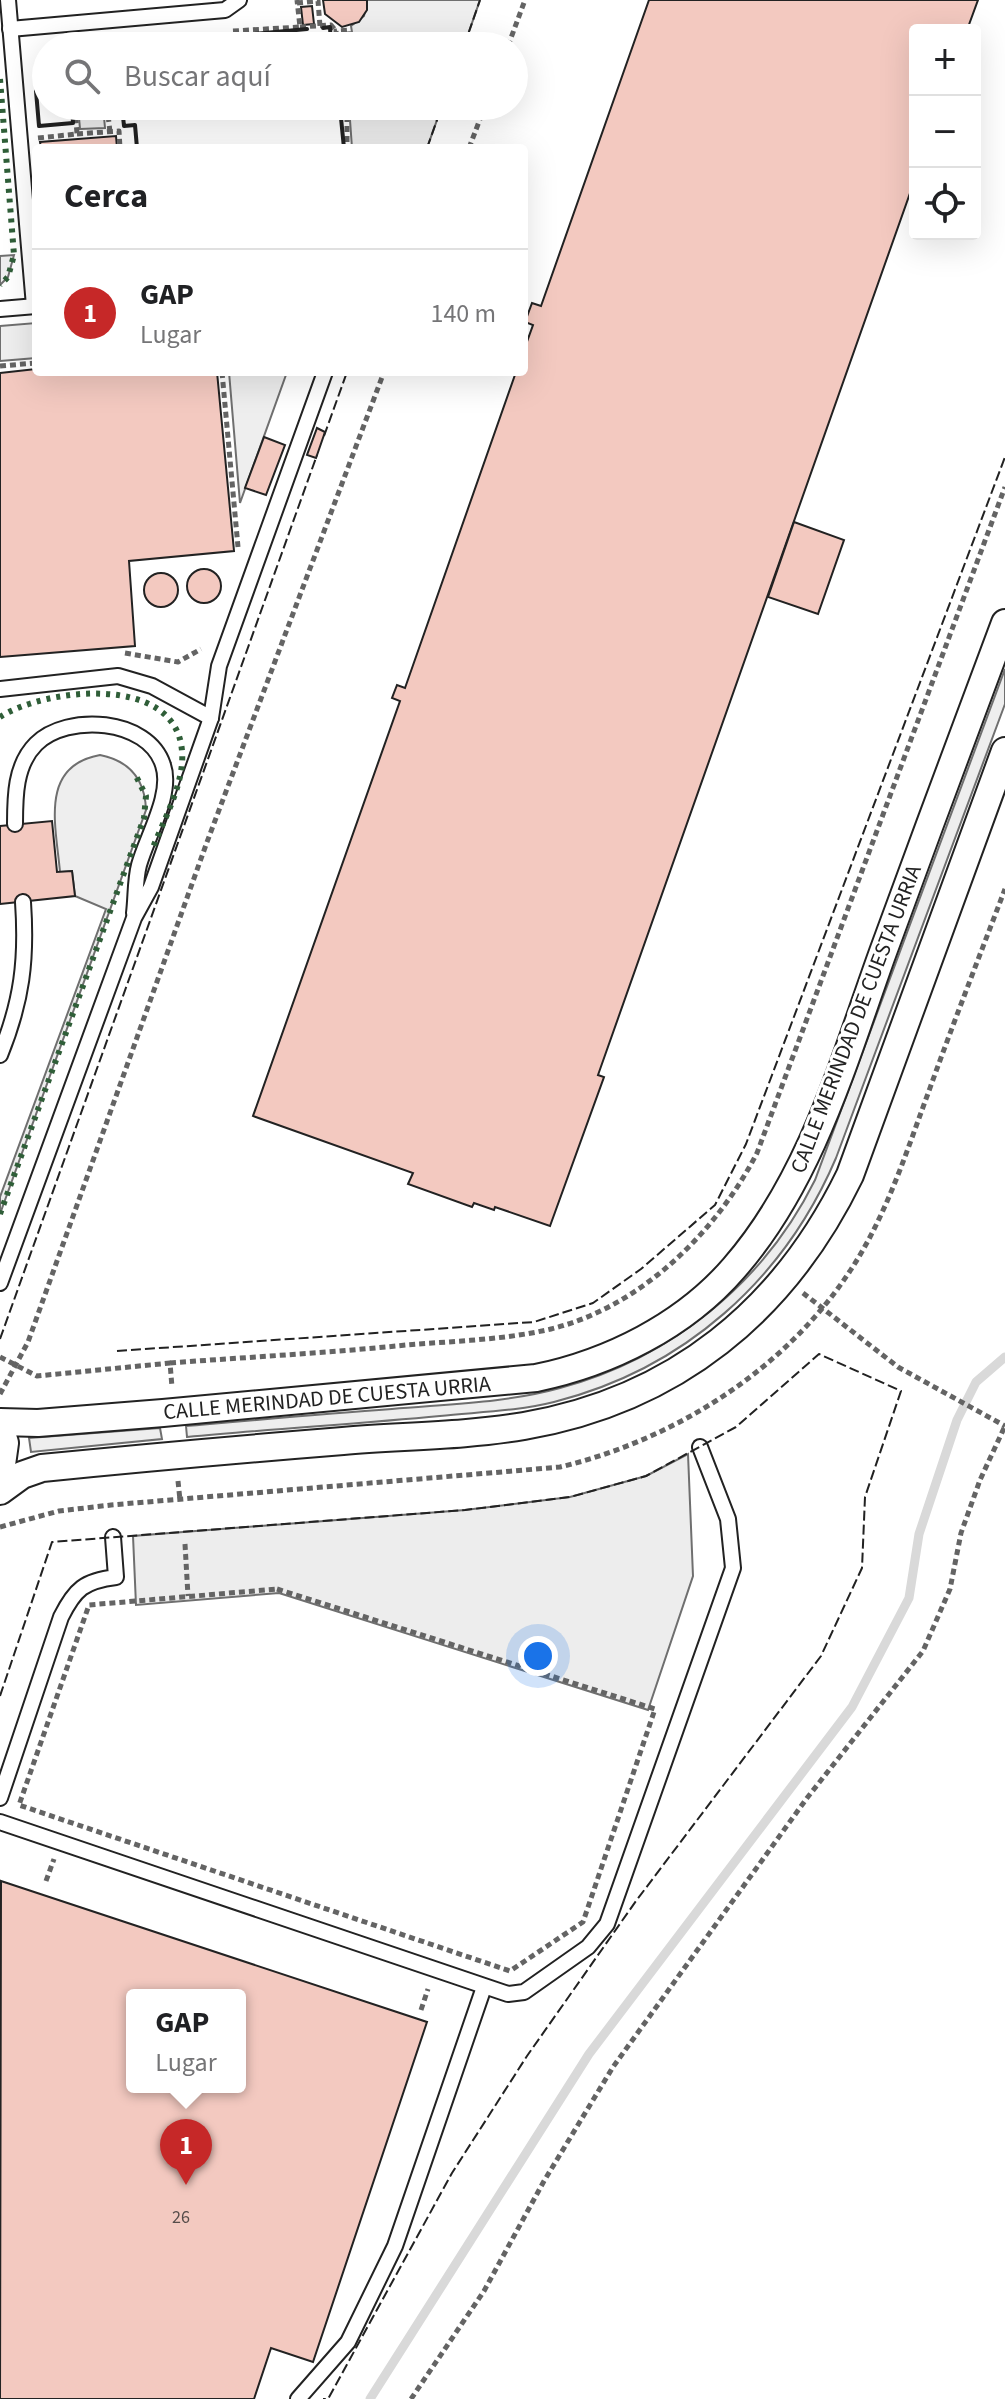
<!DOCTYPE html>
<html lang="es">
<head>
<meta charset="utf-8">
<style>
	body { margin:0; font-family:"Source Sans 3",sans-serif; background:#f6f6f6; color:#202124 }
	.controls { position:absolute; right:24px; top:24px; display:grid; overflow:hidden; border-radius:8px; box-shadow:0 8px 32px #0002 }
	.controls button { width:72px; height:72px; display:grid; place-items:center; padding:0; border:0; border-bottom:2px solid #e0e0e0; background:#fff; color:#202124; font:40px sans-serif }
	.you { position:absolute; left:538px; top:1656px; width:28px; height:28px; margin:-20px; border:6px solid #fff; border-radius:50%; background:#1a73e8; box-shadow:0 0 0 12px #1a73e833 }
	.badge { display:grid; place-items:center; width:52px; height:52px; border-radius:50%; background:#c62828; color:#fff; font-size:26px; font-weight:700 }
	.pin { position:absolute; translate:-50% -66px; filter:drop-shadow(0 2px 4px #0008) }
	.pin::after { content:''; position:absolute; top:42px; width:28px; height:24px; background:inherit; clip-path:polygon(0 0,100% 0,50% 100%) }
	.popup { position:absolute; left:126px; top:1989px; width:120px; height:104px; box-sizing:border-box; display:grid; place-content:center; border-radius:8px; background:#fff; filter:drop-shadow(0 2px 6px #0005); font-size:26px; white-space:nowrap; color:#757577 }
	.popup b { font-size:30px; color:#202124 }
	.popup::after { content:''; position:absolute; left:50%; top:100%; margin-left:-16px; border:16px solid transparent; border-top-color:#fff }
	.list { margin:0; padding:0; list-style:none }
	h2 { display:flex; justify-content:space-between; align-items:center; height:104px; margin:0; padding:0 32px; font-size:34px }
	h2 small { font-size:26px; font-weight:400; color:#757577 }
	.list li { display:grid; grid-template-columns:52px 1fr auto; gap:24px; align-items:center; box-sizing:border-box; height:128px; padding:0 32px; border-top:2px solid #e0e0e0 }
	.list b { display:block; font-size:30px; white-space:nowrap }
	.list p { margin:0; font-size:26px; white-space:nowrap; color:#757577 }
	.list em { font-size:26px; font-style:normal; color:#757577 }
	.icon { flex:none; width:44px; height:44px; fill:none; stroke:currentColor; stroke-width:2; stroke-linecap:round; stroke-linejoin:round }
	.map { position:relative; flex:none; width:1005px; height:2399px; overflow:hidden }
	.search { position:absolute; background:#fff; box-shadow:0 8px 32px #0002; left:32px; top:32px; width:496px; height:88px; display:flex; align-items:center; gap:20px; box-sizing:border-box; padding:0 28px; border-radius:44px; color:#757577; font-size:30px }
	.panel { position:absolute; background:#fff; box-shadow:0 8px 32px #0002; left:32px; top:144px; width:496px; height:232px; border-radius:8px }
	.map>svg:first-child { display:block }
	.green { fill:#eee; stroke:#6f6f6f; stroke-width:2 }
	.parking { fill:#ededed; stroke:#6f6f6f; stroke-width:2 }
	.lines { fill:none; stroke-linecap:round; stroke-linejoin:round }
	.stream { stroke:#d9d9d9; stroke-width:9 }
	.building { fill:#f3c9c0; stroke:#222; stroke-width:2; fill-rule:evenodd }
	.service-casing { stroke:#222; stroke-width:18 }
	.minor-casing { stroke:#222; stroke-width:30 }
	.path { stroke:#646464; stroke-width:5; stroke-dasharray:6 4; stroke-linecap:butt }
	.service { stroke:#fff; stroke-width:14 }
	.minor { stroke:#fff; stroke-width:26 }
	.hedge { stroke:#2f5e38; stroke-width:6; stroke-dasharray:4 6; stroke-linecap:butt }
	.fence { stroke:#222; stroke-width:2; stroke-dasharray:10 4; stroke-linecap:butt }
	.wall { stroke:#222; stroke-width:4 }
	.labels { text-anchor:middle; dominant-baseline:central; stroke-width:6; stroke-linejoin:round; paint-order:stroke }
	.number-label { font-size:18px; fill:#564c4a }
	.street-label { font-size:22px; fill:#222; stroke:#fff }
</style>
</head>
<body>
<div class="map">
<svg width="1005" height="2399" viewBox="0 0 1005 2399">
	<rect width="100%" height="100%" fill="#fff"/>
	<!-- green -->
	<g class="green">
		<path d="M367,0H480L464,46H344L343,33L352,32L351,26L364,16Z"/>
		<path d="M78,106H103L105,128L80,129Z"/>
		<path d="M349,106H442L427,148H352Z"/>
		<path d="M14,255L8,277L0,285V256Z"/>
		<path d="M36,323V358L0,361V326Z"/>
		<path d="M229,372H287L240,503Z"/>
		<path d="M1005,669V704L836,1158C784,1280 684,1369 554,1402C518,1411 478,1412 440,1416C356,1424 271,1429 187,1437L186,1426C255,1420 323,1414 392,1409C448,1404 506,1403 560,1388C671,1358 764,1283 815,1180Z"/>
		<path d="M100,755C130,761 145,780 146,810L0,1214V1197L106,909L75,896L72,871L60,872C56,826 39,766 100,755Z"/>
		<path d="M160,1428L162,1439L31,1452L29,1438Z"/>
	</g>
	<!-- parking -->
	<path class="parking" d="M688,1454L693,1576L648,1710L279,1593L136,1605L133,1536L465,1510L570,1497L646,1476Z"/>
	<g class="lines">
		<!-- stream -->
		<path class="stream" d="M370,2399L589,2054L852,1707L909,1598L919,1534L957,1420L976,1382L1005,1357"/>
	</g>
	<!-- building -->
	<g class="building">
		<path d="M323,0H367V10L359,22L342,27L325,14Z"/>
		<path d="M649,0H978L967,30H915V179L598,1075L604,1077L550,1226L495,1207L494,1210L474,1203L472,1207L408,1184L413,1173L253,1116L400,701L392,698L397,685L405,688L516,372H524V350L533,325L525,322L532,303L541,306Z"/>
		<path d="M312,6L314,24L303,25L301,7Z"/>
		<path d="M116,136L117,148H41L40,142Z"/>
		<path d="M36,369L217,372L234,551L129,561L135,646L0,657V373Z"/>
		<path d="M317,428L325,432L316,458L307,455Z"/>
		<path d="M264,437L285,445L266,495L245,488Z"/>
		<path d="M794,522L844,540L818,614L768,597Z"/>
		<circle cx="204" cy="586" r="17"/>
		<circle cx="161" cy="590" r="17"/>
		<path d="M52,821L57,872L72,871L75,896L0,904V826Z"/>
		<path d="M1,1881L427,2022L313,2362L271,2348L254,2399H0ZM132,1995H240V2087H132Z"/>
	</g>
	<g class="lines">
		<defs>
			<g id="service">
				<path d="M8,0L34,306"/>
				<path d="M10,29L225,10L239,0"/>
				<path d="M0,309L36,306"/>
				<path d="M0,689L118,676L152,686L211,718"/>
				<path d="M15,824C15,797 15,765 36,744C67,713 148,718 163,765C173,794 147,836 139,865C135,880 136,897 134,913"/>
				<path d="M0,1055C22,1001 27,960 23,902"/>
				<path d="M0,1283L134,918L151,887L211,718L219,666L325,372"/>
				<path d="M0,1798L61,1617C75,1589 84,1581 116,1577L113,1537"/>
				<path d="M0,1822L508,1994L524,1992L588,1947L607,1924L733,1568L728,1519L700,1447"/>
				<path d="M298,2399L348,2342L395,2246L484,1987"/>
			</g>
			<g id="minor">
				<path d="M0,1422L38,1423L163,1413L536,1378C609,1363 684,1326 734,1268C811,1180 844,1060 883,952C923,842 964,733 1005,623"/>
				<path d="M0,1427L5,1443L0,1479"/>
				<path d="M0,1491L22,1475L42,1468C142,1458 243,1449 343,1441C403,1436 465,1436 524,1426C675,1400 784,1311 850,1175L1005,751"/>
			</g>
		</defs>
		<!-- service casing -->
		<use href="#service" class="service-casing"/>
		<!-- minor casing -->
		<use href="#minor" class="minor-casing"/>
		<!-- path -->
		<g class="path">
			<path d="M297,3L318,1L320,26"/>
			<path d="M300,27L331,25L336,31"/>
			<path d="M233,31L300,27L297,0"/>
			<path d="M337,46L336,31L349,30"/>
			<path d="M508,46L525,0"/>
			<path d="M36,66L46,55"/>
			<path d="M107,106L110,132"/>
			<path d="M347,106V148"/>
			<path d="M77,134L119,131L120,148"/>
			<path d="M38,138L77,134L75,106"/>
			<path d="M469,148L485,106"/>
			<path d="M0,366L36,363"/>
			<path d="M222,372L238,547"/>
			<path d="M125,653L178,662L201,649"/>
			<path d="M803,1293L898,1367L1005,1426"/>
			<path d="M0,1357L37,1376L170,1363L172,1387"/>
			<path d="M170,1363C249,1357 328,1353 406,1345C454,1341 504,1340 551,1329C640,1307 716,1233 757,1153L1005,487"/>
			<path d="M0,1394L28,1342L207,842L384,372"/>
			<path d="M178,1481L180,1500"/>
			<path d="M0,1527L59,1511L111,1505L560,1467C674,1440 785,1370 850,1271C887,1215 907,1150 930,1088C954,1021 980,955 1005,889"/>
			<path d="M185,1544L188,1596"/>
			<path d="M277,1589L655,1709L583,1922L510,1971L19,1805L89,1605Z"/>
			<path d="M46,1881L54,1859"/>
			<path d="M421,2010L428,1989"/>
			<path d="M411,2399L484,2291L544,2181L613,2067L807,1798L923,1651L950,1589L961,1533L980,1480L1005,1426"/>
		</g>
		<!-- service -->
		<use href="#service" class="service"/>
		<!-- minor -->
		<use href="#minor" class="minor"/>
		<!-- hedge -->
		<g class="hedge">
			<path d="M0,79L14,255L8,277L0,285"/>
			<path d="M0,717C45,688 176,673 182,751C185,783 163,821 152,850"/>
			<path d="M0,1214L144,818L146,796L135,774"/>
		</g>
		<!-- fence -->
		<g class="fence">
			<path d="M464,46L480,0"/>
			<path d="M427,148L442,106"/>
			<path d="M324,436L347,372"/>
			<path d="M0,1339L317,455"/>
			<path d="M117,1351L534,1322L593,1303L641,1269L715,1205L746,1144L1005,457"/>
			<path d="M0,1696L52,1542L465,1510L570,1497L646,1476L736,1427L819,1354L901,1391L865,1497L862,1568L821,1656L636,1901L527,2056L452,2173L328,2399H323"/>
		</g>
		<!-- wall -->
		<g class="wall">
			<path d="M323,28L330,27L331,46"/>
			<path d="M128,46L307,29"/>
			<path d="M46,90L36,91L39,126L73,123L72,106"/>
			<path d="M133,106L122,107L124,126L135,125L137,148"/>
			<path d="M344,148L340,108L345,106"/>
		</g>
	</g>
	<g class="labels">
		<!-- number labels -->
		<g class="number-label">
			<text x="181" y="2217">26</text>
		</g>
		<!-- street labels -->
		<g class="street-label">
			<text transform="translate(856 1019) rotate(-69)">CALLE MERINDAD DE CUESTA URRIA</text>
			<text transform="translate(327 1398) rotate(-5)">CALLE MERINDAD DE CUESTA URRIA</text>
		</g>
	</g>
</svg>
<div class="controls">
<button>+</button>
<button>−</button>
<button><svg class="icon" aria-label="locate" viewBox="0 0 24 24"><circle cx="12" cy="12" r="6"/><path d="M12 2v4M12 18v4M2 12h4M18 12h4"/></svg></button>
</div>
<div class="you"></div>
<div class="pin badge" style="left:186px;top:2185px">1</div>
<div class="popup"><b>GAP</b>Lugar</div>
<div class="search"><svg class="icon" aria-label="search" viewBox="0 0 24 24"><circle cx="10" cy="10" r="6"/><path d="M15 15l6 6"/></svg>Buscar aquí</div>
<section class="panel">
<h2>Cerca<small></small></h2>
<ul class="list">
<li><span class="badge">1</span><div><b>GAP</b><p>Lugar</p></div><em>140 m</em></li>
</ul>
</section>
</div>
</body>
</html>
